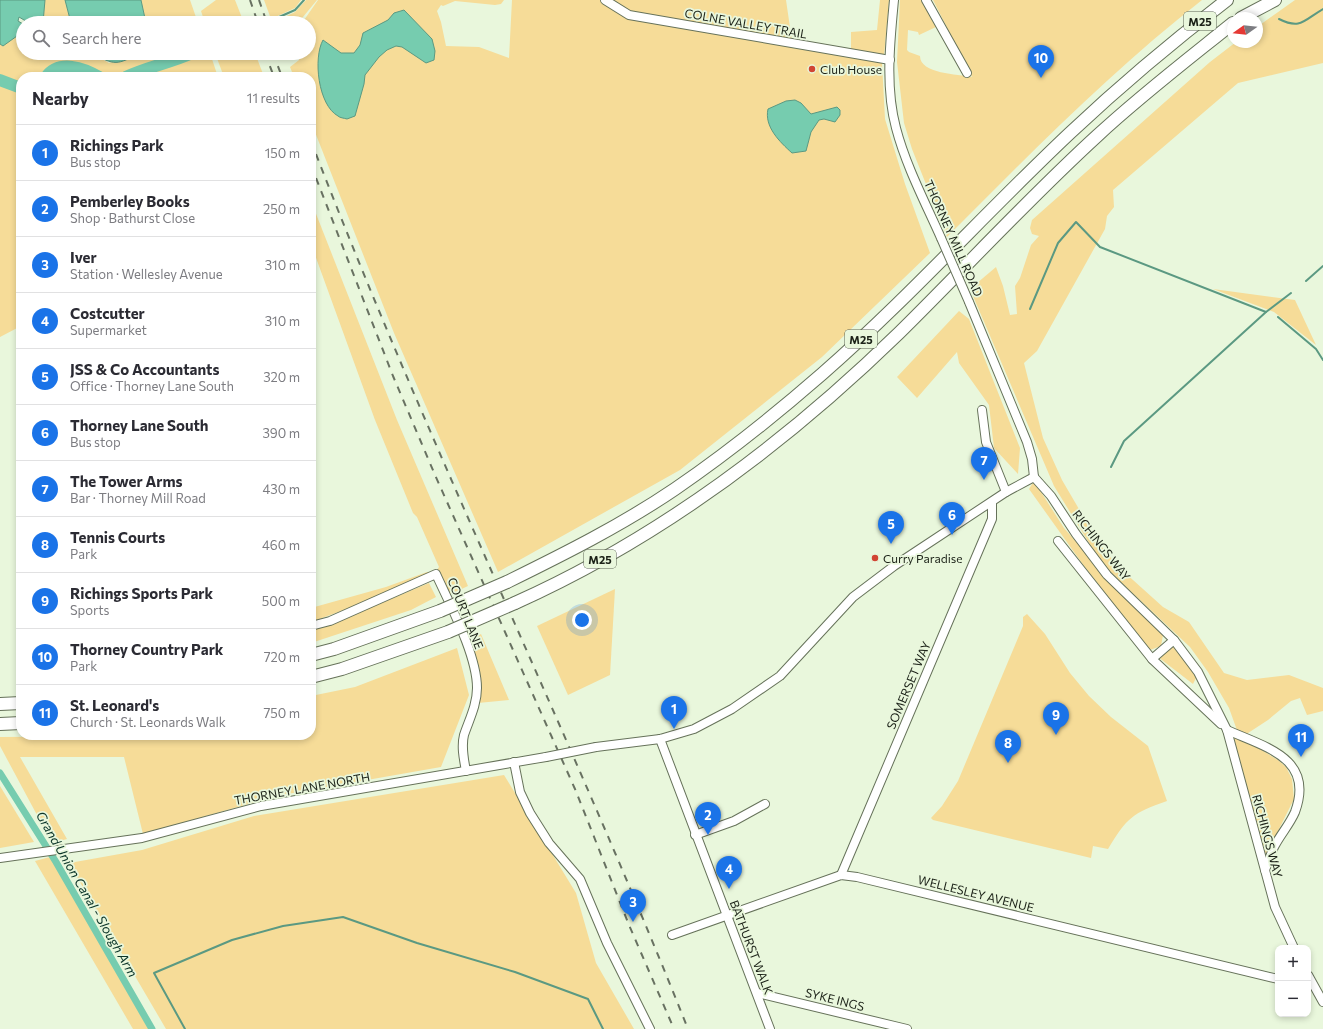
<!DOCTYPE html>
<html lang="en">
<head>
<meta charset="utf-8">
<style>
	body { margin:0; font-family:Commissioner,sans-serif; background:#f7f7f7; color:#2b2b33 }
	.controls { position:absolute; right:12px; bottom:12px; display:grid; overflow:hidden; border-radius:8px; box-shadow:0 2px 6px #0003 }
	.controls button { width:36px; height:36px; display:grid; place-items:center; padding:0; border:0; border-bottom:1px solid #e1e1e2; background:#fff; color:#2b2b33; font:20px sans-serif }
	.compass { position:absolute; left:1227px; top:12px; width:36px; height:36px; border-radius:50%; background:#fff; box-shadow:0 2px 6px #0003; rotate:255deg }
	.you { position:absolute; left:582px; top:620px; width:14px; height:14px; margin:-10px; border:3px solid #fff; border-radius:50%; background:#1a73e8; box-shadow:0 0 0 6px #1a73e833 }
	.badge { display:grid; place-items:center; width:26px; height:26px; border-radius:50%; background:#1a73e8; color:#fff; font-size:13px; font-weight:700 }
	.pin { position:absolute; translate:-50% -33px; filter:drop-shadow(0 1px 2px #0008) }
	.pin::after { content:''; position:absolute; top:21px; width:14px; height:12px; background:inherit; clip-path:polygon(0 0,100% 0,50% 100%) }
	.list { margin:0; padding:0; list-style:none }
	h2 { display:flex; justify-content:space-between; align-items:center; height:52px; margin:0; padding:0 16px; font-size:17px }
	h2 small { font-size:13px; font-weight:400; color:#7c7c81 }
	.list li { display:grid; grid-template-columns:26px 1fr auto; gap:12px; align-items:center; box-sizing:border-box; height:56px; padding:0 16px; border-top:1px solid #e1e1e2 }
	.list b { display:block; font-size:15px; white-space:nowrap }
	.list p { margin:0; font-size:13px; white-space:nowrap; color:#7c7c81 }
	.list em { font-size:13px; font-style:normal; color:#7c7c81 }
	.icon { flex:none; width:22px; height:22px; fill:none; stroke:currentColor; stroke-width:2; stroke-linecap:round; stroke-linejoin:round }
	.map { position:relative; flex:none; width:1323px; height:1029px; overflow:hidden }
	.search { position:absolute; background:#fff; box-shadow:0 2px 6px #0003; left:16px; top:16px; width:300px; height:44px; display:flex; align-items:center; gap:10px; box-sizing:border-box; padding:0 14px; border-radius:22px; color:#7c7c81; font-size:15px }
	.panel { position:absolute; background:#fff; box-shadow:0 2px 6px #0003; left:16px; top:72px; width:300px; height:668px; border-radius:16px }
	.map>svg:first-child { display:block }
	.green { fill:#f6dc98 }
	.water { fill:#76ccaf; stroke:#5b9982 }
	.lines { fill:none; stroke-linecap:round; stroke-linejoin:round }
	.stream { stroke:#5b9982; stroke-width:2 }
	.canal { stroke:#76ccaf; stroke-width:7 }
	.river { stroke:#76ccaf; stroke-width:12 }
	.minor-casing { stroke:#66725a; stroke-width:10 }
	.highway-casing { stroke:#66725a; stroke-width:14 }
	.minor { stroke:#fff; stroke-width:8 }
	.highway { stroke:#fff; stroke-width:12 }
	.rail { stroke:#687161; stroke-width:2; stroke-dasharray:7 7; stroke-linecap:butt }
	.minor-bridge-casing { stroke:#66725a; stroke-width:10; stroke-linecap:butt }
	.highway-bridge-casing { stroke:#66725a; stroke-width:14; stroke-linecap:butt }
	.minor-bridge { stroke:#fff; stroke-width:8 }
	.highway-bridge { stroke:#fff; stroke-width:12 }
	.poi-dot { fill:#d14433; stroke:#e9f7dc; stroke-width:1.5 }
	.labels { text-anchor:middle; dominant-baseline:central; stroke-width:3.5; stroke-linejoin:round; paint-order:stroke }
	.shield { fill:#e9f7dc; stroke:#5a6253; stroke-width:1 }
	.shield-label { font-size:11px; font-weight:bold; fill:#1c2218 }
	.street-label { font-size:12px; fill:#1c2218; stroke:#e9f7dc }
	.poi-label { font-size:12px; fill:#1c2218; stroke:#e9f7dc; text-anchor:start }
	.water-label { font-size:13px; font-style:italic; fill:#0b3428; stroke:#e9f7dc }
</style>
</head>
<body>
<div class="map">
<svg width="1323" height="1029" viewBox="0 0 1323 1029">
	<rect width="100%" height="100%" fill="#e9f7dc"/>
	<!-- green -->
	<g class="green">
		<path d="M45,0H65L71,23H43Z"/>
		<path d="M141,0H190L198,23H146Z"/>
		<path d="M216,0H235L244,23H205L201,11Z"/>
		<path d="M264,0H301L295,8L271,19Z"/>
		<path d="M306,0H317L298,23H272L295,12Z"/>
		<path d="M318,0H504L501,4L495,5L455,1L443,6L441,5L437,11L441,22L446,46L479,47L509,58L512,0H786L793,48L882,63L885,119L905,184L930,253L822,357L680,470L498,572L394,333L311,122V77H294L290,67L299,60V53H309V23H302Z"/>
		<path d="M880,0H889L884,56L851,49V32L877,30Z"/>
		<path d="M900,0H924L930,17L936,27L919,35L918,32L908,30L907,50L909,52L920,56C920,74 958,74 972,77L933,0H1202C1110,72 1029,155 947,237L912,149L904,123L897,62Z"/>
		<path d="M1295,0H1323V63L1238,83L1113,190L1114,207L1107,216L1105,229L1037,351L1024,363L1043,438L1062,480L1100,545L1123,571L1163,607L1189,622L1224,673L1247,680L1289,675L1323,688V711L1307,715L1300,698L1291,701L1268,720L1245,735L1238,733L1229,708L1208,672L1190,647L1109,571L1094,551L1054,486L970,289L996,267L1003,286L1010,315L1017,314L1015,286L1020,278L1031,245L1039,236L1032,234L1030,228L1032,220L1210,62L1236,42H1257V27Z"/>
		<path d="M23,34V53H92L109,63L140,53H186L141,68L123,77H101L76,65H68L53,69L45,77H21V87L0,79V44L3,46L17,35Z"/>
		<path d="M200,53H210L218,77H128C151,67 176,62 200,53Z"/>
		<path d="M215,53H255L263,74L256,77H224Z"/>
		<path d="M69,67H76L97,77H47L54,72Z"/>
		<path d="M0,83L21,90V326L0,337Z"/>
		<path d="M311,201L397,420L468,586L449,595L437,570L439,567L417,517L413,513L375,420L311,244Z"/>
		<path d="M1213,289L1295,300L1316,345L1274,312Z"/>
		<path d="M959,311L969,319L1020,448L1018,474L994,448L989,405L959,363L957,352L917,398L897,377Z"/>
		<path d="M1034,481L1064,528L1105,575L1163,635L1161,646L1150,650L1084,566L1029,489Z"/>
		<path d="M427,572L431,573L363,603L311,622V608L386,587Z"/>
		<path d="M429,583L436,597L411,610L311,643V627L379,604Z"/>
		<path d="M615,589L610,675L568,695L537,626Z"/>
		<path d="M1027,614L1045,634L1070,673L1089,696L1111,717L1148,746L1167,801C1132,813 1127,818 1108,849L1093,846L1091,858L933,820L931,818L942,806L958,781L1023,626V617Z"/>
		<path d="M481,634L509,700L478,703L479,673L472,639Z"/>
		<path d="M1172,645L1197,676L1193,684L1158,657Z"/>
		<path d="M457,648L469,695L441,767L276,796L143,834L124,757H20L67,839L52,843L0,746V737L311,735V696L355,687Z"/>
		<path d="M1235,734L1278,760L1286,767L1292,779L1294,799L1266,855L1233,737Z"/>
		<path d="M504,775L576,893L596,963L634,1029H166L67,860L75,862L142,850L254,816Z"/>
		<path d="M0,786L34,842L0,848Z"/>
		<path d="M50,857L148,1028V1029H133L35,861Z"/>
	</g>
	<!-- water -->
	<g class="water">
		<path d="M0,0H45L43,23H29L19,17L18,21L23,24V34L17,36L3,46L0,44Z"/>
		<path d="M65,0H141L146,23H71Z"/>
		<path d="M404,10L432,39L435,51L434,60L426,63L402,47L396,46L387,50L379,57L365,75L364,84L355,116L347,119C344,118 340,118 338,116C318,105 313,58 323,40L341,53H354L360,45L363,33L388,20L394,13Z"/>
		<path d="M92,53H140C117,65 115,66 92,53Z"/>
		<path d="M795,100L801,103L811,114L837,107L840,110V115L835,122L824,119L819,120L811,132L806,151L792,153C780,142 764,127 768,109L786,101Z"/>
	</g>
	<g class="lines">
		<!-- stream -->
		<g class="stream">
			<path d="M1279,19C1301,30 1304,20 1323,9"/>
			<path d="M270,21L295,10L304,0"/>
			<path d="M1306,281L1323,266"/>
			<path d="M1030,309L1058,243L1076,222L1100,247L1266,312"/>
			<path d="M1278,317L1316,349L1323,360"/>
			<path d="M1111,467L1124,441L1266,312L1291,293"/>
			<path d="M185,1029L154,973L232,940L283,926L343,917L417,943L515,972L588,999L603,1029"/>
		</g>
		<!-- canal -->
		<path class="canal" d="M0,773L56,862L152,1029"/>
		<!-- river -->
		<g class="river">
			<path d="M46,77C59,59 84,68 99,77"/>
			<path d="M126,77C147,67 170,63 192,53"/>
			<path d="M0,80L21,88"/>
		</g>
		<defs>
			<g id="minor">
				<path d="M605,0L629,15L890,60"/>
				<path d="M894,0C890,42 885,87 896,128C906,166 925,202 941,238"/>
				<path d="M926,0L967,73"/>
				<path d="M969,302L1027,442L1032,459L1034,477"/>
				<path d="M982,410L986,442L1006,492"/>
				<path d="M1034,477L1051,496L1076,534L1107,575L1174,640L1198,672L1227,730L1275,907L1294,948"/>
				<path d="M1058,541L1152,659L1221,724"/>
				<path d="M311,626L330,621L436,574C450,605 477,655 477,688C477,705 469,720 464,735C461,747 464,760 466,771"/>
				<path d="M1152,659L1174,640"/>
				<path d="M1227,730C1265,747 1315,758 1295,812C1290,824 1280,835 1274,847C1271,854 1268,862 1265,870"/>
				<path d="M660,739L770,1029"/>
				<path d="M596,747L660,739L694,729L732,709L780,676L853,597L894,566L1006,492L1034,477"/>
				<path d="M514,762L520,792L530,813L549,843L580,879L607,943L650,1029"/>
				<path d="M695,835L734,821L765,804"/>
				<path d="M0,858L142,838L261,806L546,757"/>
				<path d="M841,875L992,519V503"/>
				<path d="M672,935L841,875L857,877L1278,979"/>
				<path d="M1308,975L1323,1002"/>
				<path d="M757,993L907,1029"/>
			</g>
			<g id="highway">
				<path d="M1241,18L1275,0"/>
				<path d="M507,582C564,554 622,525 675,489C726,454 775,415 822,374C909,298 986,212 1070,133C1120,86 1172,42 1227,0"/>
				<path d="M515,603C658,539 787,442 899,333C965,268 1028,199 1097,136C1140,96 1187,60 1233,23"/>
				<path d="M311,655L334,649L440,611"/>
				<path d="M311,677L342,669L448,632"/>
				<path d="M0,704L21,703"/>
				<path d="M0,724L21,723"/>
			</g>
		</defs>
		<!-- minor casing -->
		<use href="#minor" class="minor-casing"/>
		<!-- highway casing -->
		<use href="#highway" class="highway-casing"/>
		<!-- minor -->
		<use href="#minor" class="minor"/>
		<!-- highway -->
		<use href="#highway" class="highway"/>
		<!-- rail -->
		<g class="rail">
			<path d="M250,0L258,23"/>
			<path d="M259,0L267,23"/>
			<path d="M265,53L274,77"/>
			<path d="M273,53L282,77"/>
			<path d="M311,141C426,442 569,730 688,1029"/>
			<path d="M311,165L393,376L435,475L575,789L629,925L674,1029"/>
		</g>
		<defs>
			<g id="minor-bridge">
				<path d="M941,238L969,302"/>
				<path d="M546,757L596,747"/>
			</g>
			<g id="highway-bridge">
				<path d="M440,611L507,582"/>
				<path d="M448,632L515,603"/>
			</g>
		</defs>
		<!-- minor-bridge casing -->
		<use href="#minor-bridge" class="minor-bridge-casing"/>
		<!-- highway-bridge casing -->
		<use href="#highway-bridge" class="highway-bridge-casing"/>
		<!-- minor-bridge -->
		<use href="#minor-bridge" class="minor-bridge"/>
		<!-- highway-bridge -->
		<use href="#highway-bridge" class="highway-bridge"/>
	</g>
	<!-- markers -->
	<g class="poi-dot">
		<circle cx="812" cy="69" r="4"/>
		<circle cx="875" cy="558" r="4"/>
	</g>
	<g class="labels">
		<!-- shield labels -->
		<g class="shield">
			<rect x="1184" y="12" width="32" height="18" rx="3"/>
			<rect x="845" y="330" width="32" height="18" rx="3"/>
			<rect x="584" y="550" width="32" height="18" rx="3"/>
		</g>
		<g class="shield-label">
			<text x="1200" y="21">M25</text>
			<text x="861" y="339">M25</text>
			<text x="600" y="559">M25</text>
		</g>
		<!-- street labels -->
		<g class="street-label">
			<text transform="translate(746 23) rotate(10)">COLNE VALLEY TRAIL</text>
			<text transform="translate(954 238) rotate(66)">THORNEY MILL ROAD</text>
			<text transform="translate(1102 545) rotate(52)">RICHINGS WAY</text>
			<text transform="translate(466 613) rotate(68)">COURT LANE</text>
			<text transform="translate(908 685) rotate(-67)">SOMERSET WAY</text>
			<text transform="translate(302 788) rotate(-10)">THORNEY LANE NORTH</text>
			<text transform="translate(1268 836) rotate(75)">RICHINGS WAY</text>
			<text transform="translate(976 893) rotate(14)">WELLESLEY AVENUE</text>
			<text transform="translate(752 947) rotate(69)">BATHURST WALK</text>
			<text transform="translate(835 999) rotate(14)">SYKE INGS</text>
		</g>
		<!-- poi labels -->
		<g class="poi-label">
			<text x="820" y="69">Club House</text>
			<text x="883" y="558">Curry Paradise</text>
		</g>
		<!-- water labels -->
		<g class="water-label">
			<text transform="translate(87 894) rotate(60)">Grand Union Canal - Slough Arm</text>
		</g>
	</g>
</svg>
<div class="controls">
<button>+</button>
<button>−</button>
</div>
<svg class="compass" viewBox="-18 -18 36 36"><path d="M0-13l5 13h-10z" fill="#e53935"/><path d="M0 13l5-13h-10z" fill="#7c7c81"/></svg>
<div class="you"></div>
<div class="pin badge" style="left:674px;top:729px">1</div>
<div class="pin badge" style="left:708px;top:835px">2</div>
<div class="pin badge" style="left:633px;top:922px">3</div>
<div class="pin badge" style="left:729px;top:889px">4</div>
<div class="pin badge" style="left:891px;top:544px">5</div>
<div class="pin badge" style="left:952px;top:535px">6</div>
<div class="pin badge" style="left:984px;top:480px">7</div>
<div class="pin badge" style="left:1008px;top:763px">8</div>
<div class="pin badge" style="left:1056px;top:735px">9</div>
<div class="pin badge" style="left:1041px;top:78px">10</div>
<div class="pin badge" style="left:1301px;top:757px">11</div>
<div class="search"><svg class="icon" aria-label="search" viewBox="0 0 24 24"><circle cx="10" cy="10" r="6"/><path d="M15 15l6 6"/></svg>Search here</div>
<section class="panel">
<h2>Nearby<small>11 results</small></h2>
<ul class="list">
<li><span class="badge">1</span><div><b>Richings Park</b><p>Bus stop</p></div><em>150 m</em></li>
<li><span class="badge">2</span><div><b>Pemberley Books</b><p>Shop · Bathurst Close</p></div><em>250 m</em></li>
<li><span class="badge">3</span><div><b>Iver</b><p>Station · Wellesley Avenue</p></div><em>310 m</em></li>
<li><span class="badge">4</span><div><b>Costcutter</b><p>Supermarket</p></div><em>310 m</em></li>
<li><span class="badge">5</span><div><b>JSS &amp; Co Accountants</b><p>Office · Thorney Lane South</p></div><em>320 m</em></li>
<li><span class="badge">6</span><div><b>Thorney Lane South</b><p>Bus stop</p></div><em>390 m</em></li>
<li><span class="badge">7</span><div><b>The Tower Arms</b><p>Bar · Thorney Mill Road</p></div><em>430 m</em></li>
<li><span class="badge">8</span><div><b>Tennis Courts</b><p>Park</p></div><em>460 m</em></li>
<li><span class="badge">9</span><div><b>Richings Sports Park</b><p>Sports</p></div><em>500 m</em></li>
<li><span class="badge">10</span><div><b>Thorney Country Park</b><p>Park</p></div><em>720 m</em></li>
<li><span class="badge">11</span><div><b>St. Leonard's</b><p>Church · St. Leonards Walk</p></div><em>750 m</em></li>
</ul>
</section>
</div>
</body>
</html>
